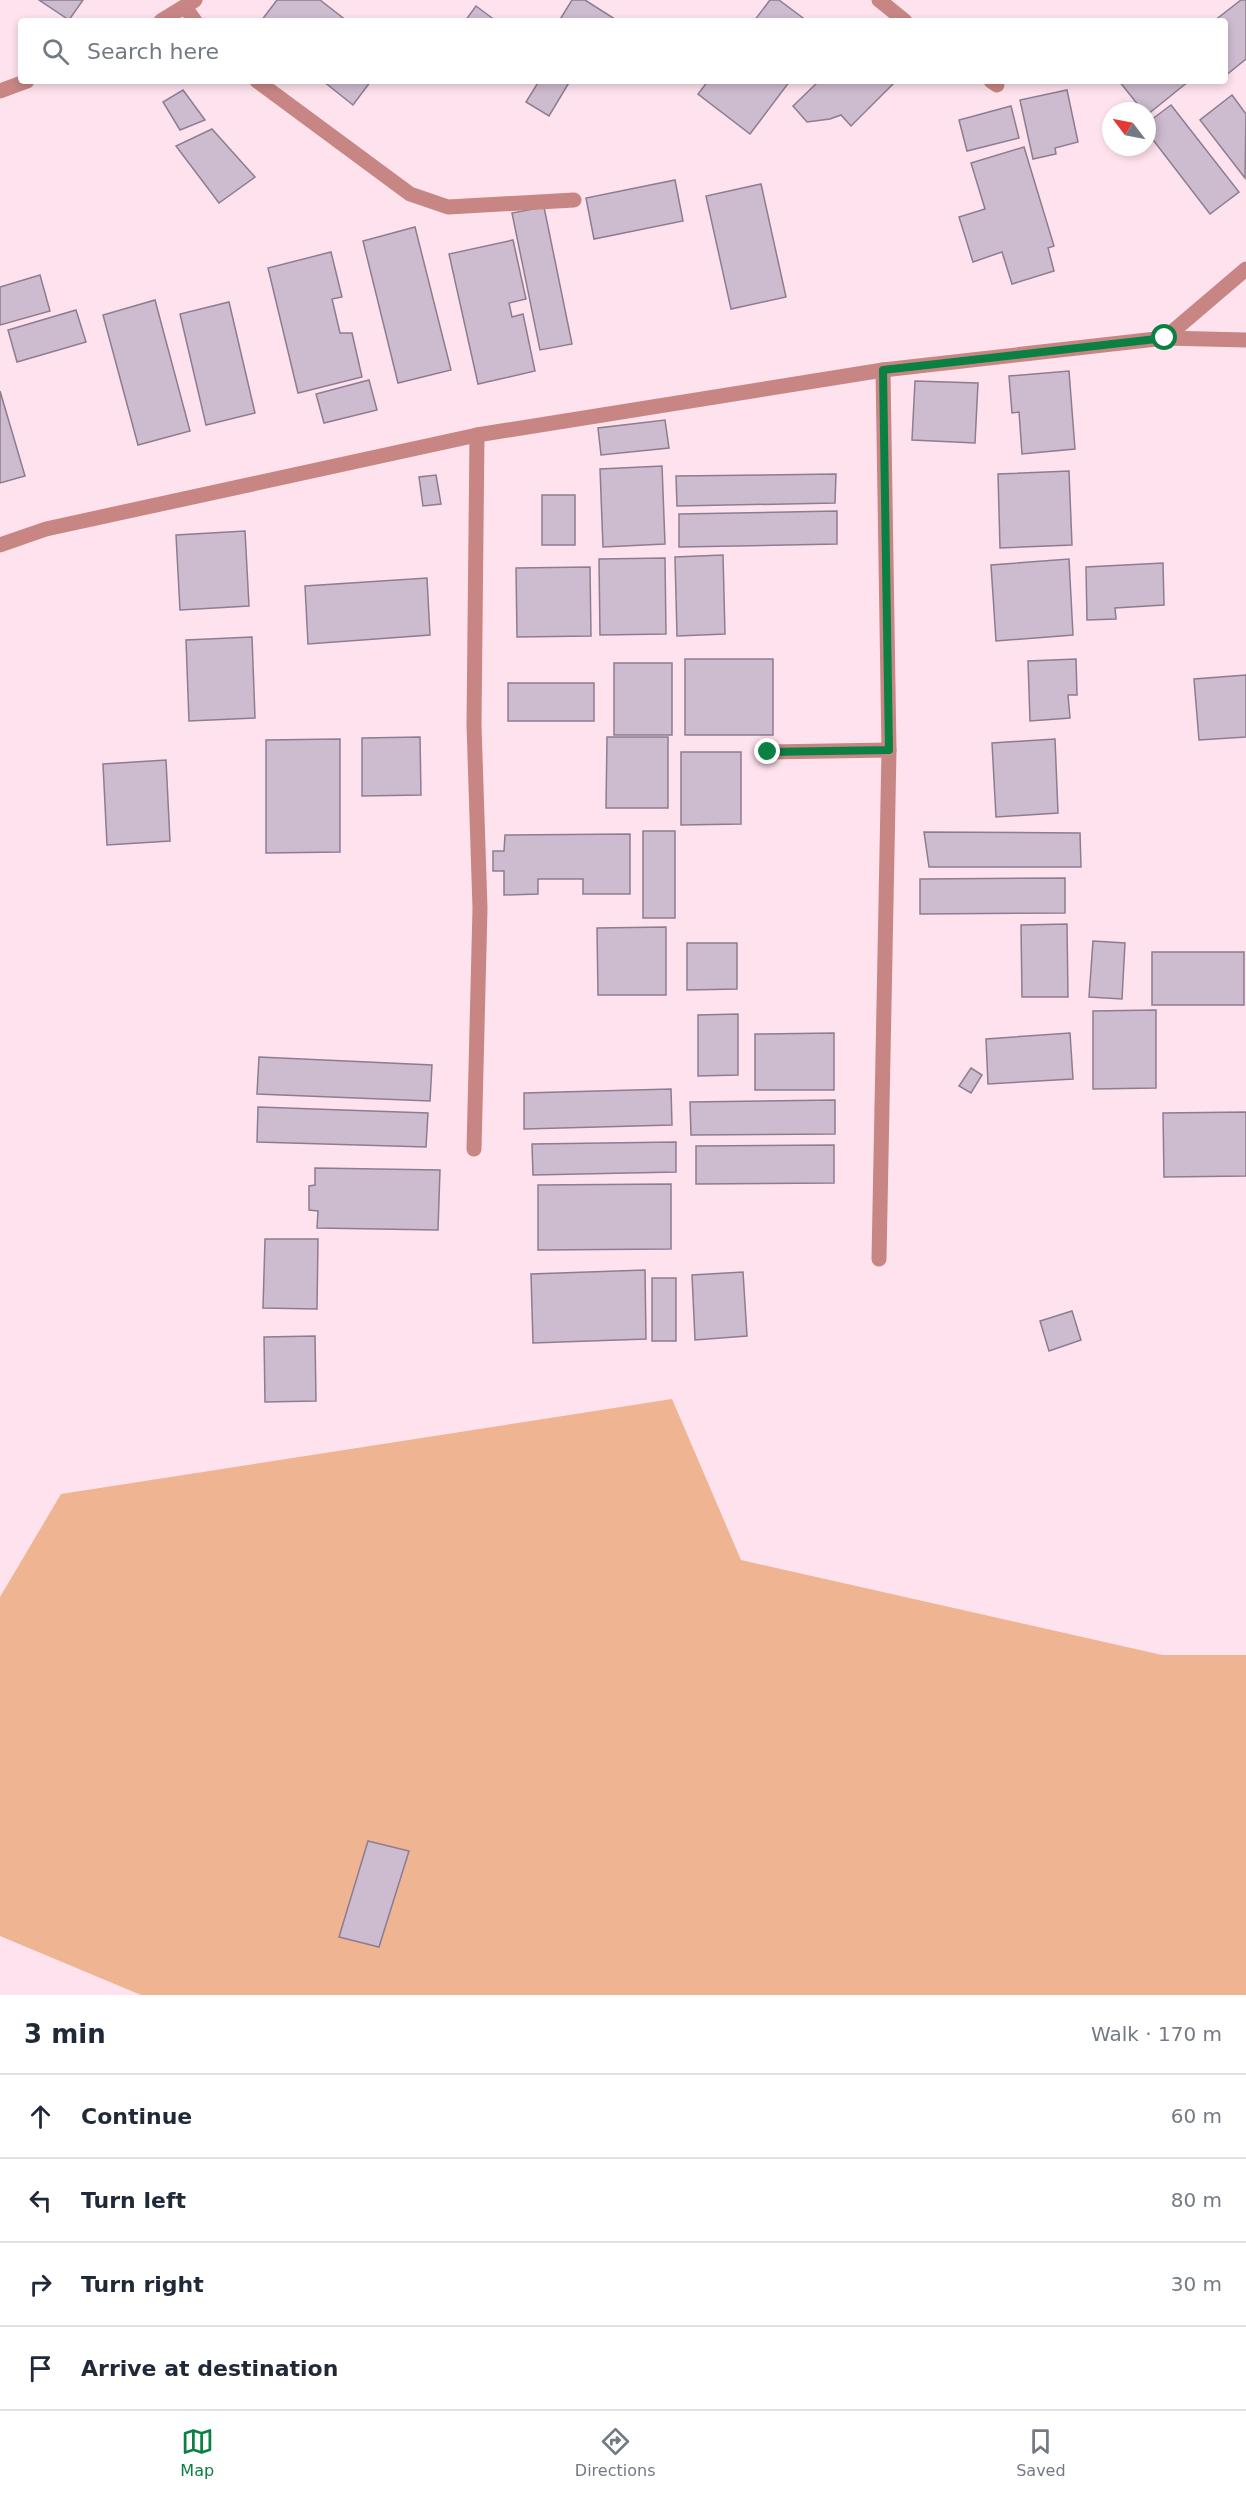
<!DOCTYPE html>
<html lang="en">
<head>
<meta charset="utf-8">
<style>
	body { margin:0; font-family:"DejaVu Sans",sans-serif; background:#f6f6f7; color:#1f2937 }
	.compass { position:absolute; left:1102px; top:102px; width:54px; height:54px; border-radius:50%; background:#fff; box-shadow:0 3px 9px #0003; rotate:302deg }
	.stop { position:absolute; width:18px; height:18px; margin:-14px; border:4px solid #0b8043; border-radius:50%; background:#fff }
	.stop.end { background:#0b8043; border-color:#fff; box-shadow:0 2px 6px #0008 }
	.list { margin:0; padding:0; list-style:none }
	h2 { display:flex; justify-content:space-between; align-items:center; height:78px; margin:0; padding:0 24px; font-size:26px }
	h2 small { font-size:20px; font-weight:400; color:#747a83 }
	.list li { display:grid; grid-template-columns:39px 1fr auto; gap:18px; align-items:center; box-sizing:border-box; height:84px; padding:0 24px; border-top:2px solid #e0e1e3 }
	.list b { display:block; font-size:22px; white-space:nowrap }
	.list em { font-size:20px; font-style:normal; color:#747a83 }
	.icon { flex:none; width:33px; height:33px; fill:none; stroke:currentColor; stroke-width:2; stroke-linecap:round; stroke-linejoin:round }
	.map { position:relative; flex:none; width:1246px; height:1995px; overflow:hidden }
	.search { position:absolute; background:#fff; box-shadow:0 3px 9px #0003; left:18px; right:18px; top:18px; height:66px; display:flex; align-items:center; gap:15px; box-sizing:border-box; padding:0 21px; border-radius:6px; color:#747a83; font-size:22px }
	.sheet { height:414px; background:#fff }
	nav { display:flex; justify-content:space-around; align-items:center; box-sizing:border-box; height:84px; border-top:2px solid #e0e1e3; background:#fff; font-size:16px; color:#747a83 }
	nav a { display:grid; justify-items:center; gap:3px }
	nav .on { color:#0b8043 }
	.map>svg:first-child { display:block }
	.green { fill:#efb492 }
	.building { fill:#cdbbcf; stroke:#8d7d8f; stroke-width:1.5 }
	.lines { fill:none; stroke-linecap:round; stroke-linejoin:round }
	.minor { stroke:#c78683; stroke-width:15 }
	.route { stroke:#0b8043; stroke-width:8 }
</style>
</head>
<body>
<div class="map">
<svg width="1246" height="1995" viewBox="0 0 1246 1995">
	<rect width="100%" height="100%" fill="#fee2ed"/>
	<!-- green -->
	<path class="green" d="M672,1399L741,1560L1162,1655H1246V1995H141L0,1936V1597L61,1494Z"/>
	<!-- building -->
	<g class="building">
		<path d="M39,0H83L69,20Z"/>
		<path d="M277,0H320L347,21H261Z"/>
		<path d="M572,0H585L618,21H559Z"/>
		<path d="M770,0H779L807,21H754Z"/>
		<path d="M1241,0H1246V59L1225,76V21H1214Z"/>
		<path d="M476,6L496,21H465Z"/>
		<path d="M323,81H371L353,105Z"/>
		<path d="M539,81H570L549,116L526,102Z"/>
		<path d="M708,81H790L750,134L698,94Z"/>
		<path d="M819,81H896L851,126L841,115L830,119L807,122L793,106Z"/>
		<path d="M1119,81H1189L1147,115V111H1143Z"/>
		<path d="M183,90L205,120L180,130L163,102Z"/>
		<path d="M1067,90L1078,142L1055,148L1056,154L1033,159L1020,100Z"/>
		<path d="M1232,95L1246,114L1245,178L1200,120Z"/>
		<path d="M1171,105L1239,192L1210,214L1147,132V123Z"/>
		<path d="M1011,106L1019,138L967,151L959,120Z"/>
		<path d="M212,129L255,177L219,203L176,146Z"/>
		<path d="M1024,147L1054,246L1048,248L1054,271L1012,284L1002,252L973,262L959,217L985,209L971,163Z"/>
		<path d="M675,180L683,221L594,239L586,198Z"/>
		<path d="M761,184L786,297L731,309L706,196Z"/>
		<path d="M544,207L572,344L540,350L512,213Z"/>
		<path d="M415,227L451,370L398,383L363,241Z"/>
		<path d="M513,240L526,299L509,303L512,317L523,314L535,371L478,384L449,254Z"/>
		<path d="M331,252L342,297L332,299L340,333H352L362,377L298,393L268,268Z"/>
		<path d="M40,275L50,311L0,325V287Z"/>
		<path d="M155,300L190,431L138,445L103,315Z"/>
		<path d="M229,302L255,413L206,425L180,314Z"/>
		<path d="M76,310L86,342L17,362L8,330Z"/>
		<path d="M1069,371L1075,449L1022,454L1019,412L1012,413L1009,376Z"/>
		<path d="M369,380L377,410L324,423L316,394Z"/>
		<path d="M915,381L978,383L975,443L912,440Z"/>
		<path d="M0,391L25,476L0,483Z"/>
		<path d="M665,420L669,448L601,455L598,428Z"/>
		<path d="M662,466L665,544L603,547L600,469Z"/>
		<path d="M1069,471L1072,545L1000,548L998,474Z"/>
		<path d="M836,474L835,503L677,506L676,476Z"/>
		<path d="M436,475L441,504L423,506L419,477Z"/>
		<rect x="542" y="495" width="33" height="50"/>
		<path d="M837,511V544L679,547V514Z"/>
		<path d="M245,531L249,606L180,610L176,535Z"/>
		<path d="M723,555L725,634L677,636L675,557Z"/>
		<path d="M665,558L666,634L600,635L599,559Z"/>
		<path d="M1069,559L1073,635L996,641L991,565Z"/>
		<path d="M1163,563L1164,605L1115,608L1116,619L1087,620L1086,567Z"/>
		<path d="M590,567L591,636L517,637L516,568Z"/>
		<path d="M427,578L430,635L308,644L305,586Z"/>
		<path d="M252,637L255,718L189,721L186,640Z"/>
		<rect x="685" y="659" width="88" height="76"/>
		<path d="M1076,659L1077,695H1068L1070,718L1030,721L1028,661Z"/>
		<rect x="614" y="663" width="58" height="72"/>
		<path d="M1246,675V737L1199,740L1194,679Z"/>
		<rect x="508" y="683" width="86" height="38"/>
		<path d="M420,737L421,795L362,796V738Z"/>
		<path d="M607,737H668V808H606Z"/>
		<path d="M340,739V852L266,853V740Z"/>
		<path d="M1055,739L1058,813L996,817L992,743Z"/>
		<path d="M681,752H741V824L681,825Z"/>
		<path d="M166,760L170,841L107,845L103,764Z"/>
		<rect x="643" y="831" width="32" height="87"/>
		<path d="M924,832L1080,833L1081,867H929Z"/>
		<path d="M630,834V894H583V879H538V894L504,895V871H493V851H504L505,835Z"/>
		<path d="M1065,878V913L920,914V879Z"/>
		<path d="M1067,924L1068,997H1022L1021,925Z"/>
		<path d="M666,927V995H598L597,928Z"/>
		<path d="M1093,941L1125,943L1122,999L1089,997Z"/>
		<path d="M687,943H737V989L687,990Z"/>
		<rect x="1152" y="952" width="92" height="53"/>
		<path d="M1156,1010V1088L1093,1089V1011Z"/>
		<path d="M738,1014V1075L698,1076V1015Z"/>
		<path d="M834,1033V1090H755V1034Z"/>
		<path d="M1070,1033L1073,1079L988,1084L986,1039Z"/>
		<path d="M259,1057L432,1065L430,1101L257,1094Z"/>
		<path d="M971,1068L982,1075L971,1093L959,1086Z"/>
		<path d="M671,1089L672,1125L524,1129V1093Z"/>
		<path d="M835,1100V1134L691,1135L690,1102Z"/>
		<path d="M258,1107L428,1113L426,1147L257,1142Z"/>
		<path d="M1246,1112V1176L1164,1177L1163,1113Z"/>
		<path d="M676,1142V1172L533,1175L532,1144Z"/>
		<path d="M834,1145V1183L696,1184V1146Z"/>
		<path d="M315,1168L440,1170L438,1230L317,1228L318,1211L309,1210V1186L315,1185Z"/>
		<path d="M671,1184V1249L538,1250V1185Z"/>
		<path d="M265,1239H318L317,1309L263,1308Z"/>
		<path d="M645,1270L646,1339L533,1343L531,1274Z"/>
		<path d="M743,1272L747,1336L695,1340L692,1275Z"/>
		<rect x="652" y="1278" width="24" height="63"/>
		<path d="M1072,1311L1081,1340L1049,1351L1040,1321Z"/>
		<path d="M315,1336L316,1401L265,1402L264,1337Z"/>
		<path d="M368,1841L409,1851L379,1947L339,1937Z"/>
	</g>
	<g class="lines">
		<!-- minor -->
		<g class="minor">
			<path d="M879,0L905,21"/>
			<path d="M185,7L195,21"/>
			<path d="M161,21L195,0"/>
			<path d="M257,81L410,194L448,207L574,200"/>
			<path d="M991,81L997,85"/>
			<path d="M0,91L27,81"/>
			<path d="M1165,338L1246,269"/>
			<path d="M0,545L46,529L477,435L883,370L1165,338L1246,340"/>
			<path d="M768,752L889,750"/>
			<path d="M474,1149L480,908L474,725L477,435"/>
			<path d="M879,1259L889,750L883,370"/>
		</g>
	</g>
	<g class="lines">
		<!-- route -->
		<path class="route" d="M768,752L889,750L883,370L1165,338"/>
	</g>
</svg>
<svg class="compass" viewBox="-18 -18 36 36"><path d="M0-13l5 13h-10z" fill="#e53935"/><path d="M0 13l5-13h-10z" fill="#747a83"/></svg>
<div class="stop" style="left:1165px;top:338px"></div>
<div class="stop end" style="left:768px;top:752px"></div>
<div class="search"><svg class="icon" aria-label="search" viewBox="0 0 24 24"><circle cx="10" cy="10" r="6"/><path d="M15 15l6 6"/></svg>Search here</div>
</div>
<section class="sheet">
<h2>3 min<small>Walk · 170 m</small></h2>
<ul class="list">
<li><svg class="icon" aria-label="ahead" viewBox="0 0 24 24"><path d="M12 20V5M6 11l6-6 6 6"/></svg><div><b>Continue</b></div><em>60 m</em></li>
<li><svg class="icon" aria-label="left" viewBox="0 0 24 24"><path d="M17 20v-9H6M10 6l-5 5 5 5"/></svg><div><b>Turn left</b></div><em>80 m</em></li>
<li><svg class="icon" aria-label="right" viewBox="0 0 24 24"><path d="M7 20v-9h11M14 6l5 5-5 5"/></svg><div><b>Turn right</b></div><em>30 m</em></li>
<li><svg class="icon" aria-label="arrive" viewBox="0 0 24 24"><path d="M6 21V4h12l-3 4 3 4H6"/></svg><div><b>Arrive at destination</b></div></li>
</ul>
</section>
<nav>
<a class="on"><svg class="icon" aria-label="map" viewBox="0 0 24 24"><path d="M3 6l6-2 6 2 6-2v14l-6 2-6-2-6 2zM9 4v14M15 6v14"/></svg>Map</a>
<a><svg class="icon" aria-label="directions" viewBox="0 0 24 24"><path d="M12 3l9 9-9 9-9-9zM9 14v-3h6M13 9l2 2-2 2"/></svg>Directions</a>
<a><svg class="icon" aria-label="saved" viewBox="0 0 24 24"><path d="M7 4h10v16l-5-4-5 4z"/></svg>Saved</a>
</nav>
</body>
</html>
